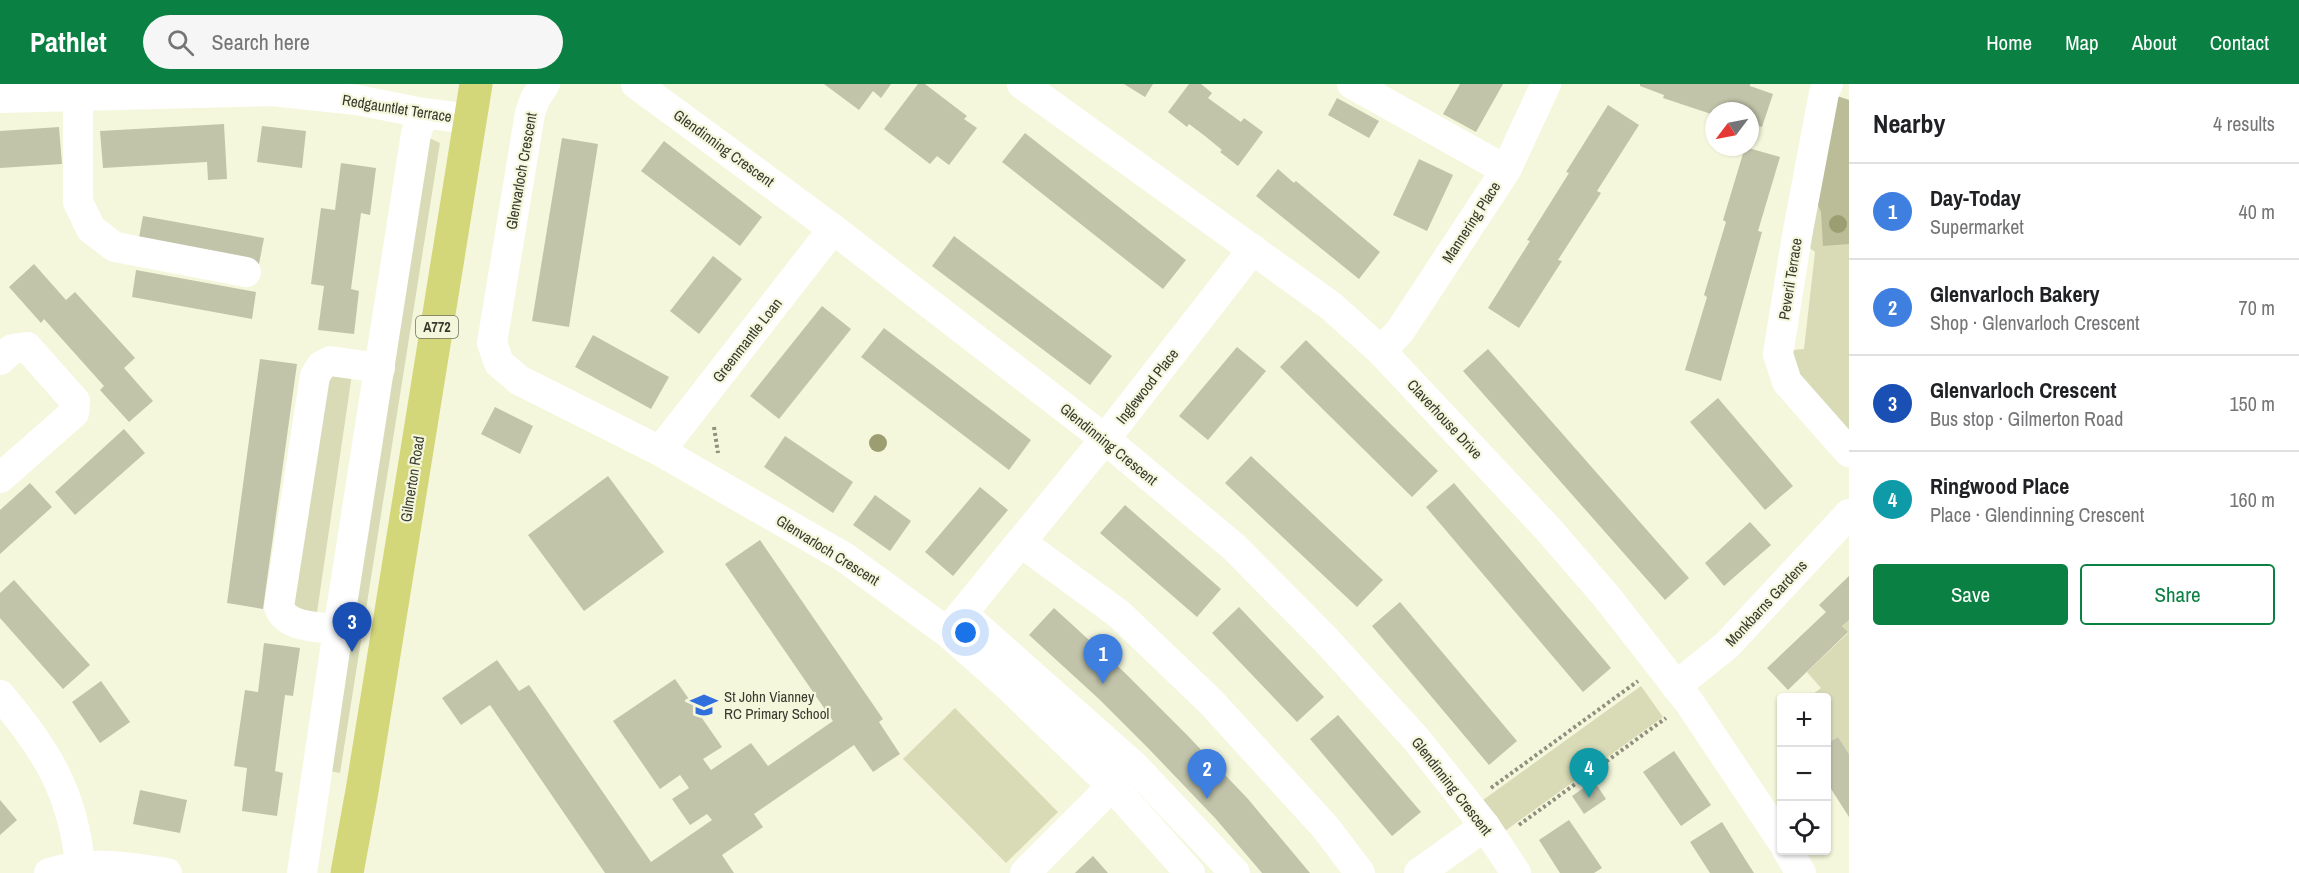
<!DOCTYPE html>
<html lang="en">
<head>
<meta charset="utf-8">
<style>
	body { margin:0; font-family:"Archivo Narrow",sans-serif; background:#f6f6f6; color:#202124 }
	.controls { position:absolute; right:18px; bottom:18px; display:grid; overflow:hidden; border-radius:6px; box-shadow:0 2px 4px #0004 }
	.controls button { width:54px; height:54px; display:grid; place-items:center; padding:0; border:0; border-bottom:2px solid #e0e0e0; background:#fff; color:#202124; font:30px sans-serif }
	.compass { position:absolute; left:1705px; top:18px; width:54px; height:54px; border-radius:50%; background:#fff; box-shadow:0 2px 4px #0004; rotate:238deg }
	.you { position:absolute; left:966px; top:549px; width:21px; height:21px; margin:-15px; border:4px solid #fff; border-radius:50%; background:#1a73e8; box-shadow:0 0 0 9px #1a73e833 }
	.badge { display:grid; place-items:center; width:39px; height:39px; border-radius:50%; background:#0b8043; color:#fff; font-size:20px; font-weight:700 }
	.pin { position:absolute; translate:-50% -50px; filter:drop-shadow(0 2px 3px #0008) }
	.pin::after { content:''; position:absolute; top:32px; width:21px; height:18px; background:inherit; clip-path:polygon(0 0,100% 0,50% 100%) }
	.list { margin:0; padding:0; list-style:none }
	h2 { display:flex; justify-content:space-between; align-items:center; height:78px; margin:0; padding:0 24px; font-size:26px }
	h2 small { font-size:20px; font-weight:400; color:#757577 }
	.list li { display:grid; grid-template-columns:39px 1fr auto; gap:18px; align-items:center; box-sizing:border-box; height:96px; padding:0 24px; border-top:2px solid #e0e0e0 }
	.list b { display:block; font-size:22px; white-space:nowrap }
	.list p { margin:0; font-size:20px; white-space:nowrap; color:#757577 }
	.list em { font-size:20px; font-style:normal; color:#757577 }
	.actions { display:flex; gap:12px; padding:18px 24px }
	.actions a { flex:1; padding:14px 0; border:2px solid #0b8043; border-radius:6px; text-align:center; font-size:21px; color:#0b8043 }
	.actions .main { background:#0b8043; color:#fff }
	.icon { flex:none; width:33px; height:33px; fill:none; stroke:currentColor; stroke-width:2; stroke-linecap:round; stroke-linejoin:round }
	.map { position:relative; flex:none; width:1849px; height:789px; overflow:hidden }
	header { display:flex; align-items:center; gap:36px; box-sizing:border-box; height:84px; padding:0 30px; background:#0b8043; color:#fff }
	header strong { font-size:28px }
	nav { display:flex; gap:33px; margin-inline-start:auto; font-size:21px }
	.search { width:420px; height:54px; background:#f6f6f6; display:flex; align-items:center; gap:15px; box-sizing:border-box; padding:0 21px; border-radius:33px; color:#757577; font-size:22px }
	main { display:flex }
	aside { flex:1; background:#fff }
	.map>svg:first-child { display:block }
	.green { fill:#d8dbb6 }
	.forest { fill:#babd98 }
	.building { fill:#c2c4aa }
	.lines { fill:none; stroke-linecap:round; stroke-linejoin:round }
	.path { stroke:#8f917f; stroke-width:4; stroke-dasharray:3 3; stroke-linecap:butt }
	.minor { stroke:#fff; stroke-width:30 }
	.major { stroke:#d4d67a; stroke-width:33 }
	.tree { fill:#9c9e71 }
	.labels { text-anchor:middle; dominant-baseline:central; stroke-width:4.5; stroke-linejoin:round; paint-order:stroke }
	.shield { fill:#f5f7dc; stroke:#717263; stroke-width:1.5 }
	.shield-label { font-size:14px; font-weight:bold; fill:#38392f }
	.street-label { font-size:15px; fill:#38392f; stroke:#f5f7dc }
	.poi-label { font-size:15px; fill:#38392f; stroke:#f5f7dc; text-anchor:start }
</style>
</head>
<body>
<header>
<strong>Pathlet</strong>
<div class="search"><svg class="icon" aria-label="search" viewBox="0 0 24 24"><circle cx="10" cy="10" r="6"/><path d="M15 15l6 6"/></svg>Search here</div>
<nav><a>Home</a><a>Map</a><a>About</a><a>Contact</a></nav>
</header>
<main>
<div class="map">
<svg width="1849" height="789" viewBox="0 0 1849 789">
	<rect width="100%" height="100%" fill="#f5f7dc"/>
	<!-- green -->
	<g class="green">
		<path d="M1837,12L1849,16V353L1802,299L1792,266L1804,265L1815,168L1807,162Z"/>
		<path d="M427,53L440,59L340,689L329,687Z"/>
		<path d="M333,286L352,290L316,535L287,517L322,296Z"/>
		<path d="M1849,536V670L1838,653L1831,657L1827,650L1826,614L1809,613L1821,604L1807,588L1848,549L1842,542Z"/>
		<path d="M1641,602L1663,633L1505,747L1483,716Z"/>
		<path d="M955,624L1058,728L1006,779L903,675Z"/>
	</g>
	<!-- forest -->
	<path class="forest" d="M1837,12L1849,16V160L1823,162L1821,128L1816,117Z"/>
	<!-- building -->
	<g class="building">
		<path d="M824,0H891L881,14L873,7L859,26Z"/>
		<path d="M918,0H925L967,32L964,35L977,44L949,81L937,72L930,80L884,45Z"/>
		<path d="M1124,0H1153L1145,13Z"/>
		<path d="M1189,0H1201L1212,9L1208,14L1241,38L1244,34L1263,48L1238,82L1220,68L1222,66L1205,52L1189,40L1187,43L1168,28Z"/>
		<path d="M1460,0H1503L1476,48L1443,30Z"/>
		<path d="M1640,0H1750V2L1773,10L1762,43L1750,39V27H1714V31L1663,14L1664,11L1640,2Z"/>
		<path d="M1337,14L1379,37L1369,54L1328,31Z"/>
		<path d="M1608,21L1639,41L1597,107L1601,109L1558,176L1562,177L1519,244L1488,224L1530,157L1527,156L1569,89L1566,88Z"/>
		<path d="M224,40L227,95L208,96L207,78L103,84L100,47Z"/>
		<path d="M262,42L306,47L302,84L257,78Z"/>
		<path d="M59,43L62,80L0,84V47Z"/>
		<path d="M1025,49L1186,176L1163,205L1002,78Z"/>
		<path d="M562,54L598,60L569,243L532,237Z"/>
		<path d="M664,57L762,133L740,162L641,87Z"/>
		<path d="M1745,63L1780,73L1758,147L1762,148L1721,297L1685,286L1707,213L1704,211L1726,138L1723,136Z"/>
		<path d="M1419,75L1453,91L1427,147L1393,131Z"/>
		<path d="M341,79L376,84L370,131L361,129L351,205L359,207L354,250L318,246L324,202L311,200L321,124L335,126Z"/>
		<path d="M1278,85L1294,99L1296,97L1380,168L1359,195L1256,112Z"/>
		<path d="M143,132L264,154L259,180L138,159Z"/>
		<path d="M954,152L1112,272L1090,301L932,182Z"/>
		<path d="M713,172L742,195L699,250L670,227Z"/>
		<path d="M34,180L66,216L75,208L135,274L124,284L153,317L129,338L100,306L104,302L44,235L41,239L9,203Z"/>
		<path d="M136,186L256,208L252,235L132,213Z"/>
		<path d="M822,222L851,245L779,335L750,312Z"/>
		<path d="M884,244L1031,356L1009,386L861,273Z"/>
		<path d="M593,251L669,293L651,325L575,283Z"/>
		<path d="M1306,256L1438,387L1412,413L1280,283Z"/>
		<path d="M1237,263L1266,287L1208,356L1179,332Z"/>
		<path d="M1488,265L1689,494L1665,516L1463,287Z"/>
		<path d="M260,275L297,280L263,525L227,519Z"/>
		<path d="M1718,314L1793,402L1765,426L1690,338Z"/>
		<path d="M495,323L533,342L520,370L481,350Z"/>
		<path d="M124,345L145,369L75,431L55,408Z"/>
		<path d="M785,352L853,398L833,429L764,383Z"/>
		<path d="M1251,372L1383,496L1357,523L1225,399Z"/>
		<path d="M608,392L664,468L584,527L528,451Z"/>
		<path d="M30,399L52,423L0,470V426Z"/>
		<path d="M1454,399L1611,584L1583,608L1426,423Z"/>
		<path d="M980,403L1008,426L953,492L925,468Z"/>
		<path d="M875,411L911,437L890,467L853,441Z"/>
		<path d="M1125,421L1221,505L1197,533L1100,449Z"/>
		<path d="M1750,438L1771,461L1724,502L1705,479Z"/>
		<path d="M760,456L883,635L879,638L900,670L873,688L854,661L754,730L763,743L722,771L734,789H605L490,621L461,641L442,614L497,576L519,607L529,601L651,778L712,736L707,730L690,741L672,715L689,704L680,691L660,705L613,637L675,595L722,663L703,675L711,686L751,659L768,682L833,637L725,480Z"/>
		<path d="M1849,492V536L1842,542L1848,548L1788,606L1767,584L1826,528L1819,521Z"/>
		<path d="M14,496L90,581L63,605L0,534V509Z"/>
		<path d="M1400,518L1517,657L1489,681L1372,542Z"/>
		<path d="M1239,523L1324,613L1297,638L1212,549Z"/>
		<path d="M1054,524L1124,588L1188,652L1248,715L1310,789H1262L1215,734L1148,664L1099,615L1029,551Z"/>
		<path d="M264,559L300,564L293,612L285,611L275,687L283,689L277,732L242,727L247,684L234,682L245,606L258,608Z"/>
		<path d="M101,597L130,638L100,659L72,618Z"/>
		<path d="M1338,631L1421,728L1392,752L1310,655Z"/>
		<path d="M1826,650L1831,657L1838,653L1849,670V733L1826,697Z"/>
		<path d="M1674,667L1711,721L1681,742L1643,688Z"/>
		<path d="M1594,697L1606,715L1584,730L1572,712Z"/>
		<path d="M140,706L187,716L180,749L133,740Z"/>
		<path d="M0,716L17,736L0,751Z"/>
		<path d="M1569,736L1602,784L1594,789H1560L1539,756Z"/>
		<path d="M1722,738L1745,775L1754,789H1710L1690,758Z"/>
		<path d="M1093,772L1108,789H1075L1080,784Z"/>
	</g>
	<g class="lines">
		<!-- path -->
		<g class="path">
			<path d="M714,343L718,369"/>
			<path d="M1491,704L1638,597"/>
			<path d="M1519,741L1666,634"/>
		</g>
		<!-- minor -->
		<g class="minor">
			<path d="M545,0L535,15L530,29L492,259L499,279L519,296L660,367L844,473L947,548L1005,599L1112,702L1190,789"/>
			<path d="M636,0L833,145L1105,355L1234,463L1326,556L1417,656L1485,742L1516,789"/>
			<path d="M1022,0L1331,222L1381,267L1548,445L1606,512L1689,618L1782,757"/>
			<path d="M1352,0L1506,86"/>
			<path d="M1828,0L1824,9L1797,152L1778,270L1787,298L1849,368"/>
			<path d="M78,12V118L91,145L115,163L246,188"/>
			<path d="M0,14L271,7L357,16L423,29L470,35"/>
			<path d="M1381,267L1400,247L1506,86L1546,0"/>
			<path d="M0,276L12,265L27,263L75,317L74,329L0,394"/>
			<path d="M660,367L833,145"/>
			<path d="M1022,459L1119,530L1211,618L1326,744L1360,789"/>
			<path d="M963,530L1134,682L1235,789"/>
			<path d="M338,546C318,542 286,544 279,523L315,292L321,282L330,277L380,284"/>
			<path d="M947,548L1105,355L1253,165"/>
			<path d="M1676,602L1727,561L1849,430"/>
			<path d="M0,611C46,665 74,710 80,782"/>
			<path d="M1787,766L1801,789"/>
			<path d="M49,789C89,777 127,782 167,789"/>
			<path d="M302,789L338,546L416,50L423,29"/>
			<path d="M1025,789L1112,702"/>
			<path d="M1419,789L1485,742"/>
		</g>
		<!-- major -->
		<path class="major" d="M347,789L362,707L476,0"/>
	</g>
	<!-- trees -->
	<g class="tree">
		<circle cx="1838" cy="140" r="9"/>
		<circle cx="878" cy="359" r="9"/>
	</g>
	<!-- icons -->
	<defs>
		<symbol id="school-bare" viewBox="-9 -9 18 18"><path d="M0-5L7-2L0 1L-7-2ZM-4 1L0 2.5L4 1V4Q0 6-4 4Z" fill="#316fdc" stroke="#f5f7dc" stroke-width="2.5" paint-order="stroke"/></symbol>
	</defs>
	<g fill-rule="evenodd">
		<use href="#school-bare" x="685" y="602" width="38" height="38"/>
	</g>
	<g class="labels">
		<!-- shield labels -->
		<rect class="shield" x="416" y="232" width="42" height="22" rx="4.5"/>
		<g class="shield-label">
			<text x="437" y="243">A772</text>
		</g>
		<!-- street labels -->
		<g class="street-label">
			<text transform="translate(397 24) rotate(9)">Redgauntlet Terrace</text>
			<text transform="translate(724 64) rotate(36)">Glendinning Crescent</text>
			<text transform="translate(521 87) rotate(-80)">Glenvarloch Crescent</text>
			<text transform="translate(1471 138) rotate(-57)">Mannering Place</text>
			<text transform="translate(1790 195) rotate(-81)">Peveril Terrace</text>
			<text transform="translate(747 256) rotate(-52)">Greenmantle Loan</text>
			<text transform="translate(1147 302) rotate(-52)">Inglewood Place</text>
			<text transform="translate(1445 335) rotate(47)">Claverhouse Drive</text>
			<text transform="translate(1109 360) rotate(39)">Glendinning Crescent</text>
			<text transform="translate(412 395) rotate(-81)">Gilmerton Road</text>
			<text transform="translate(828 466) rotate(32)">Glenvarloch Crescent</text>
			<text transform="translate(1766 519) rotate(-47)">Monkbarns Gardens</text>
			<text transform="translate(1452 702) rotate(52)">Glendinning Crescent</text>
		</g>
		<!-- poi labels -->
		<g class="poi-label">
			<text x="724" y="612">St John Vianney<tspan x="724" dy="17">RC Primary School</tspan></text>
		</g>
	</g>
</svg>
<div class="controls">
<button>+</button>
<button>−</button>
<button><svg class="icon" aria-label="locate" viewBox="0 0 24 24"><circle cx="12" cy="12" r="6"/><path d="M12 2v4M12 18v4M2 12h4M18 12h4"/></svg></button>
</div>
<svg class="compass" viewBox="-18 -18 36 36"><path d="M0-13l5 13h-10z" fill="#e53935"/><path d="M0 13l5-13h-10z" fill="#757577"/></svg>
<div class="you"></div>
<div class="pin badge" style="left:1103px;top:600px;background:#3f7fe0">1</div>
<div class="pin badge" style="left:1207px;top:715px;background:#3f7fe0">2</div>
<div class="pin badge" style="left:352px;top:568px;background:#1a4fb4">3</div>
<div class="pin badge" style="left:1589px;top:714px;background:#0f9aa8">4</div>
</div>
<aside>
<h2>Nearby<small>4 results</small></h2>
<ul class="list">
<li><span class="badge" style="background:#3f7fe0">1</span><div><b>Day-Today</b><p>Supermarket</p></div><em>40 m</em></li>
<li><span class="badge" style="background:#3f7fe0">2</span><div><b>Glenvarloch Bakery</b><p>Shop · Glenvarloch Crescent</p></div><em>70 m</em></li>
<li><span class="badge" style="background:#1a4fb4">3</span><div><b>Glenvarloch Crescent</b><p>Bus stop · Gilmerton Road</p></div><em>150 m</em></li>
<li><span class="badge" style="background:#0f9aa8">4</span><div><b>Ringwood Place</b><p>Place · Glendinning Crescent</p></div><em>160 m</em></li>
</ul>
<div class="actions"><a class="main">Save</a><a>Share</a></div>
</aside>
</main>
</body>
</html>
